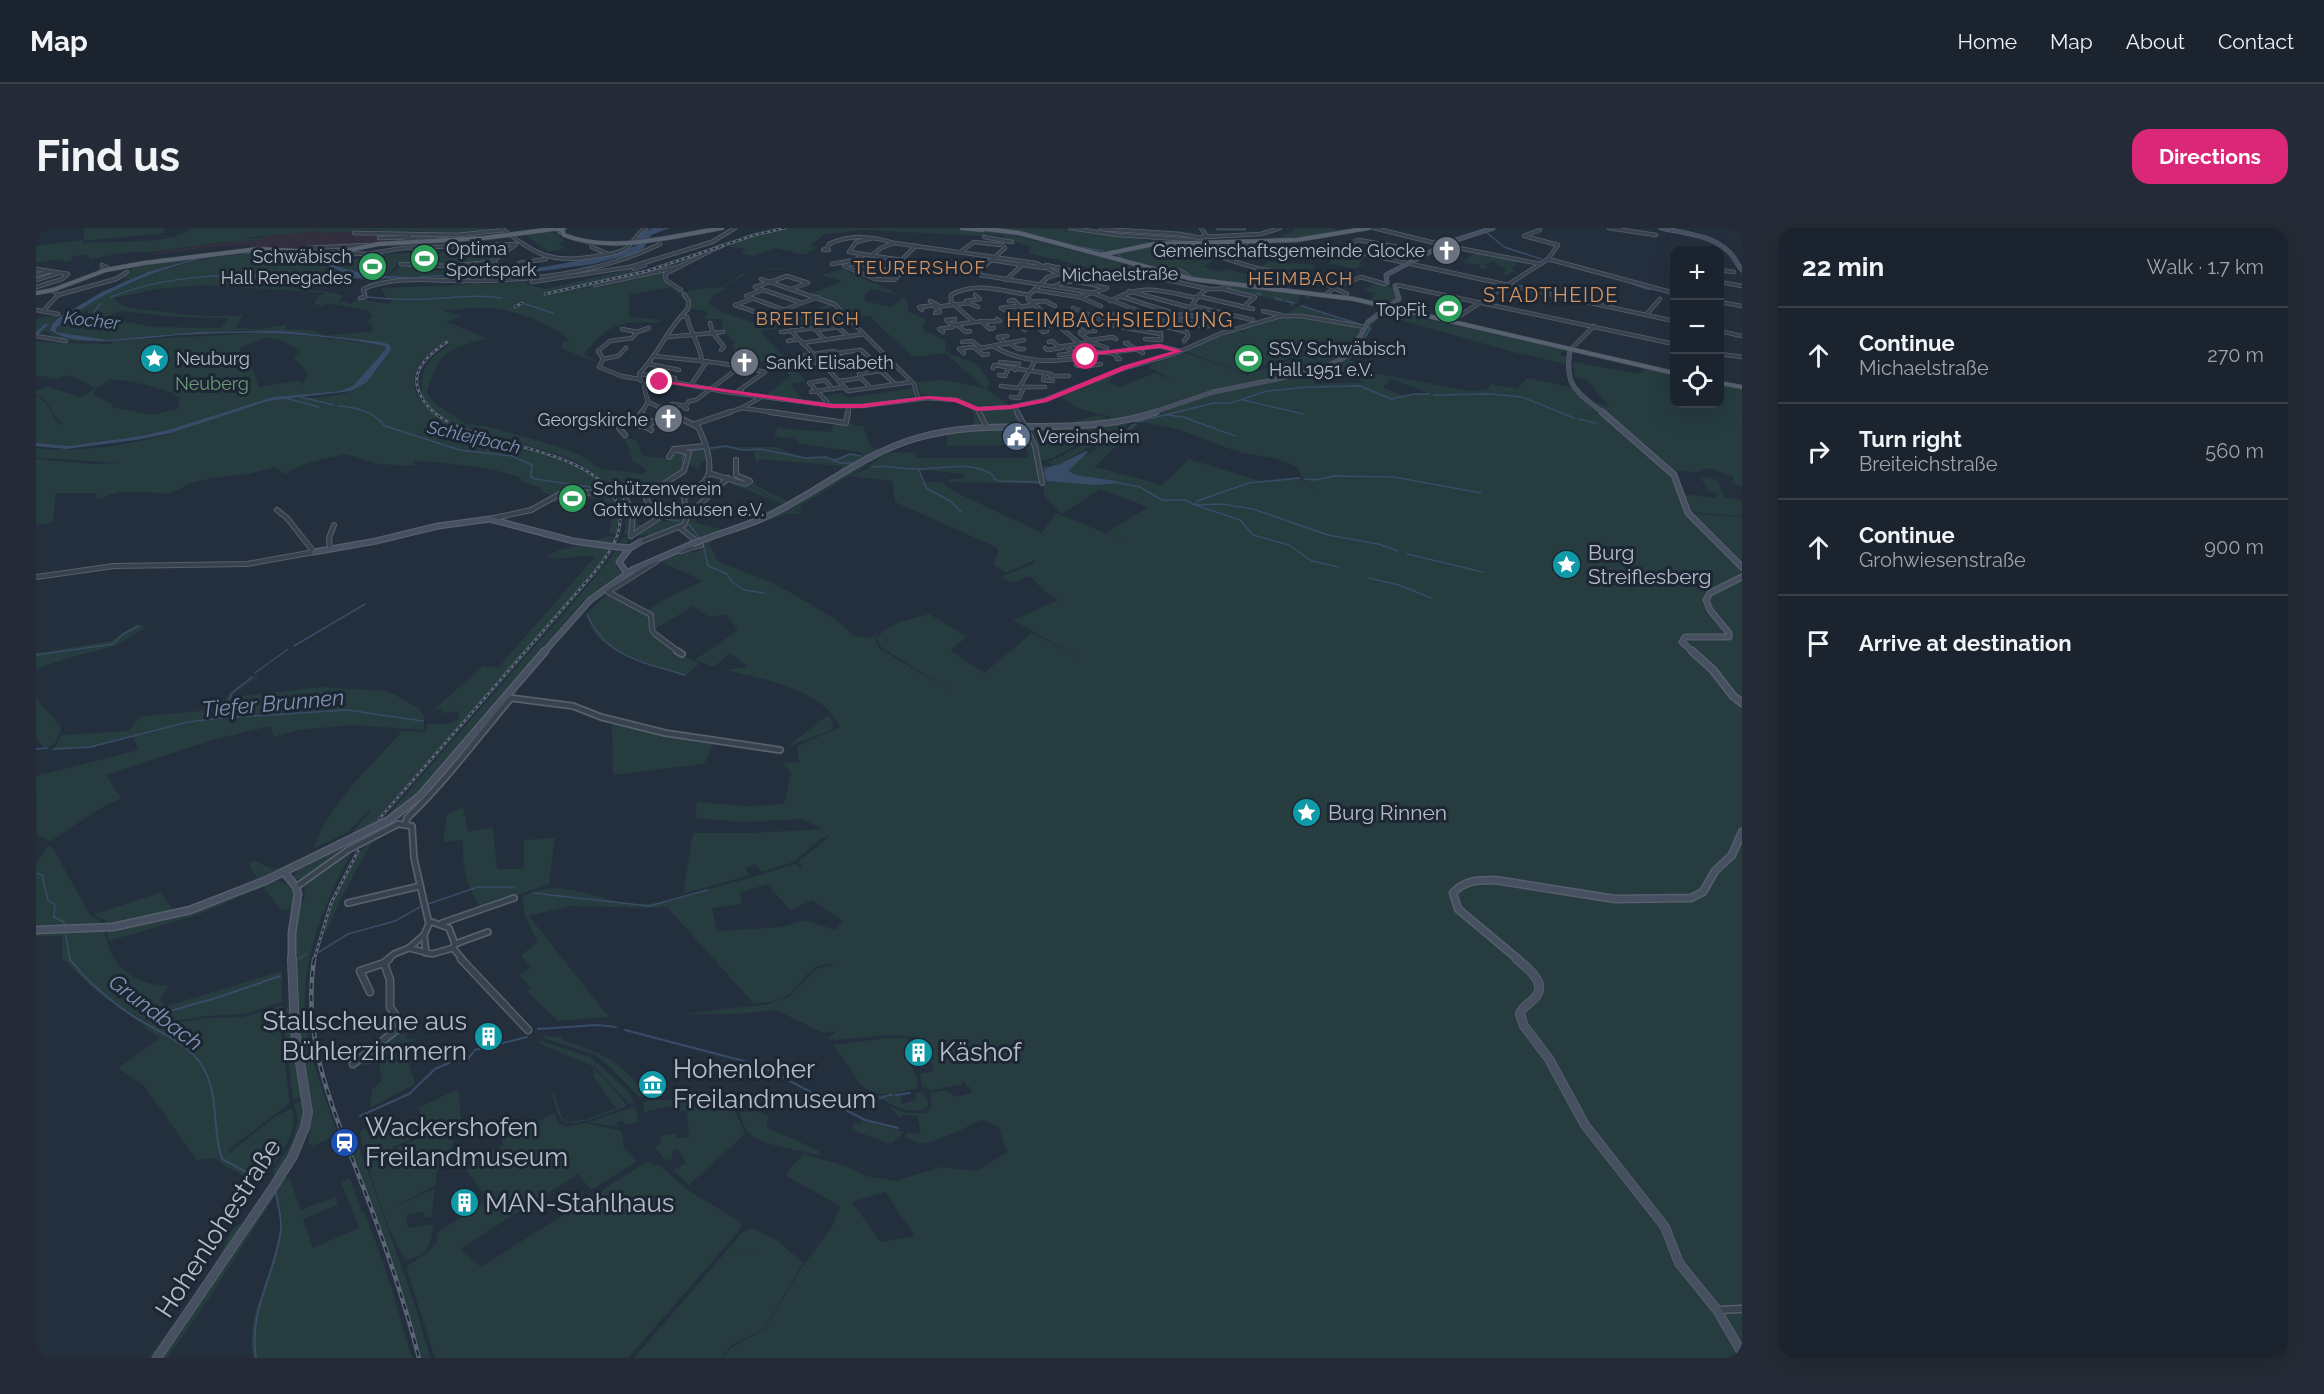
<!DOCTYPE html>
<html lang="en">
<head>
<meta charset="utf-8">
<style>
	body { margin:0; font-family:Raleway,sans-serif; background:#242b36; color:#f1f3f6 }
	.controls { position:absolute; right:18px; top:18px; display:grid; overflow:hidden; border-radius:12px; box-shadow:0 6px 24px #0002 }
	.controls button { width:54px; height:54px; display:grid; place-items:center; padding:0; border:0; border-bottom:2px solid #39404a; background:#1b232e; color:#f1f3f6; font:30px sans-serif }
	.stop { position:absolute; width:18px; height:18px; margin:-14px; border:4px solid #db2777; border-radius:50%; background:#fff }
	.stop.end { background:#db2777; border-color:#fff; box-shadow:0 2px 6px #0008 }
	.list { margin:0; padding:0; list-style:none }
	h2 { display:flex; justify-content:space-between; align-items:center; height:78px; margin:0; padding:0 24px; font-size:26px }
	h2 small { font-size:20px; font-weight:400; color:#a0a4aa }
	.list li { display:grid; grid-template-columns:39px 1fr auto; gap:18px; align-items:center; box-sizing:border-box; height:96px; padding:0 24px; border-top:2px solid #39404a }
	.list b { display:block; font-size:22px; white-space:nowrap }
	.list p { margin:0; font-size:20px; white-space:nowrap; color:#a0a4aa }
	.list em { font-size:20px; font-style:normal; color:#a0a4aa }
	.icon { flex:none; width:33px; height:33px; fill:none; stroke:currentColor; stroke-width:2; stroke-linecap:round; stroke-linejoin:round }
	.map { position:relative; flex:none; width:1706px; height:1130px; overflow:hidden; border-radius:18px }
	header { display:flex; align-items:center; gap:36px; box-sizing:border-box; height:84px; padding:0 30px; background:#1b232e; border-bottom:2px solid #39404a }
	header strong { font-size:28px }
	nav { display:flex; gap:33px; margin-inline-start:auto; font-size:21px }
	.intro { display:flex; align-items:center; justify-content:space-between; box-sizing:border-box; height:144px; padding:0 36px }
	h1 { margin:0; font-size:42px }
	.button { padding:15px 27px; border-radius:18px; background:#db2777; color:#fff; font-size:21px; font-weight:700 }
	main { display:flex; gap:36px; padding:0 36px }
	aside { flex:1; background:#1b232e; border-radius:18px; box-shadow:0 6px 24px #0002 }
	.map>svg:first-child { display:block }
	.medical { fill:#32303f }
	.green { fill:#263c3f; fill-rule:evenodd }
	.water { fill:#394c67 }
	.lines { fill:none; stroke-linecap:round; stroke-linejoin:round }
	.stream-far1 { stroke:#394c67; stroke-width:1.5 }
	.stream { stroke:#394c67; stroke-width:2 }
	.canal { stroke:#394c67; stroke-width:3 }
	.street-far3-casing { stroke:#565f6c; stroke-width:4.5 }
	.street-far2-casing { stroke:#565f6c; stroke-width:6 }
	.street-far1-casing { stroke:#565f6c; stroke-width:8 }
	.street-casing { stroke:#565f6c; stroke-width:9 }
	.secondary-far3-casing { stroke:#565f6c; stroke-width:5 }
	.secondary-far2-casing { stroke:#565f6c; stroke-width:7 }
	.secondary-far1-casing { stroke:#565f6c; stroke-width:9 }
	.secondary-casing { stroke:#565f6c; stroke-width:10 }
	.primary-casing { stroke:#414a57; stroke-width:5 }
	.street-far3 { stroke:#38414e; stroke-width:3 }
	.street-far2 { stroke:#38414e; stroke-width:4 }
	.street-far1 { stroke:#38414e; stroke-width:4.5 }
	.street { stroke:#38414e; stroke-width:6 }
	.secondary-far3 { stroke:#465061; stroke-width:4 }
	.secondary-far2 { stroke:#465061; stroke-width:4.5 }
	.secondary-far1 { stroke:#465061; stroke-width:6 }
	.secondary { stroke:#465061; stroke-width:8 }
	.primary { stroke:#56606e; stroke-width:4 }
	.rail-far1-casing { stroke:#5a6575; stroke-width:3 }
	.rail-casing { stroke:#5a6575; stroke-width:4.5 }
	.rail-far1 { stroke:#1d2633; stroke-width:1.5; stroke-dasharray:3; stroke-linecap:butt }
	.rail { stroke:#1d2633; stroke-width:2; stroke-dasharray:6; stroke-linecap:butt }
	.street-bridge-far1-casing { stroke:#565f6c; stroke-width:4.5; stroke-linecap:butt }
	.street-bridge-casing { stroke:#565f6c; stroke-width:6; stroke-linecap:butt }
	.secondary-bridge-casing { stroke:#565f6c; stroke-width:7; stroke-linecap:butt }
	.street-bridge-far1 { stroke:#38414e; stroke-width:3 }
	.street-bridge { stroke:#38414e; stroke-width:4 }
	.secondary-bridge { stroke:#465061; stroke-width:4.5 }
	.route { fill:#db2777 }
	.labels { text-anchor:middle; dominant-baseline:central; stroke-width:6; stroke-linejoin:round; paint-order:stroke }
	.far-poi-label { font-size:18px; fill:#b4bcc9; stroke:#1d2633; text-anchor:start }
	.far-neighbourhood-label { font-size:18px; letter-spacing:1.5px; fill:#d59563; stroke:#1d2633 }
	.far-street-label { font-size:18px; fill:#b4bcc9; stroke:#1d2633 }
	.far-water-label { font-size:18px; font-style:italic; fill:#7c92b1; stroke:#1d2633 }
	.far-park-label { font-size:18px; fill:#6b9a76; stroke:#1d2633 }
	.far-quarter-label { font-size:20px; letter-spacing:1.5px; fill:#d59563; stroke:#1d2633 }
	.poi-label { font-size:21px; fill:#b4bcc9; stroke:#1d2633; text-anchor:start }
	.water-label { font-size:22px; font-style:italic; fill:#7c92b1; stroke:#1d2633 }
	.near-poi-label { font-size:26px; fill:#b4bcc9; stroke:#1d2633; text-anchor:start }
	.near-street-label { font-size:26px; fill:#b4bcc9; stroke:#1d2633 }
</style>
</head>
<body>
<header>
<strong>Map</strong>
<nav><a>Home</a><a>Map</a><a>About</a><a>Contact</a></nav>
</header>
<div class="intro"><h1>Find us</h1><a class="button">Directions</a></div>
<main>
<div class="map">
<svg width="1706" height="1130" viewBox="0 0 1706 1130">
	<rect width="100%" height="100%" fill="#242f3e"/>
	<!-- medical -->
	<path class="medical" d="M276,2H346L345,4L389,3L420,7L417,10L310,21H216V17L174,19L117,27L115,25Z"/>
	<!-- green -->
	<g class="green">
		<path d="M48,0H127L128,5L48,13Z"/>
		<path d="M155,0H453L455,3L420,6L391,5L389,3L345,5V2L282,5L280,1L273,4L208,10L227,11L225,12L181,15L109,25C101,20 65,30 54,31L51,26L36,29L35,33L14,35L27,33L26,31L0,35V18L46,12L47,15C70,13 141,17 155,0Z"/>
		<path d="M753,0H921L964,4L1118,43L1080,50L1066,43L993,25L995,19L968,10V8L951,6L948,8L828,2L789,6L773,18L780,20L769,27L740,20L718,28L704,25L709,21L693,19L695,17L690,16L719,6Z"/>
		<path d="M953,0C1007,0 1066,0 1117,15L1075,22L1077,23L1066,26Z"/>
		<path d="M1258,0H1295L1309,4L1255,12H1207L1244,9L1258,3Z"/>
		<path d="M505,2L516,4L530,13L523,15L530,20L513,24L488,6Z"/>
		<path d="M602,15C586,33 468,46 440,49C411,51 381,51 352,48L367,37L386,38L383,42L413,43V46L439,44L432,48C472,47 569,34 602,15Z"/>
		<path d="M1137,16L1168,25V27L1154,36L1174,28L1179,31L1168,39L1186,44L1190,41L1252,57L1249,60L1165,51L1153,48L1144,42L1126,41L1082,29V25L1098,20Z"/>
		<path d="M210,22C251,22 291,29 331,32L337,26L443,24L467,26C445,44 390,37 362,35L351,48L332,47L286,34L211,24L165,29L134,37L88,55L85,54L92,51L86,49L97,40V37Z"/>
		<path d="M1441,24L1481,33L1479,35L1481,36L1475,40L1479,42L1471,47H1467L1470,41L1460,38L1462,35L1454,33L1457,35L1446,36L1452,38L1448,41L1443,40L1445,37L1426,35Z"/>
		<path d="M212,26L280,36L298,40L318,50L426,52L474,47L476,50L442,53L336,55L329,52L276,47L284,49L265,47L257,52L256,60L292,64L316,69L305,67L307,69L301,75L306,73L314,76L323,71L352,76L358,72L352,70L346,64V60L491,54V56L509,61L600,40L595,44L608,43L506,66C511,67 569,52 581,50L559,57L563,59L602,51L604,49L600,46L663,27L629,45L627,48C632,59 649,61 653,79L647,82L650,74L636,59L593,67V89L625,92L622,95C583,92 573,96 548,126L563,135L525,120L526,115L533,112C525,104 515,99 505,94C466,77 447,78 407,83L426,88L411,94L450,110C410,123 402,123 391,165L399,175L430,196L450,198L524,219L546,228L565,241L606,246L611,242L596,232L594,222L588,211H585L586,208L601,213L606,228L631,230V234L643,219H739L768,229L791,228L797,232L813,226L828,229L825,224L763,216L758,209L746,210L738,207L742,200L794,204L799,194L827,198L835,219L843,222L885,206L934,197L939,194L936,181C910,158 850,181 818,179C858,174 900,163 938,180L944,195L942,198L894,205L826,234L833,236L764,278L765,281L769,283L758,281L765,286H750L677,312L673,316L677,324L678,322L680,331L686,335L735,354L771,374L800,392L819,408L831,410L842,406L839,413L844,421L918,465L845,419L841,411C849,395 877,391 893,386L931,409L914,422L948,445L996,405L1041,429L977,392L1022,372L1009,364L994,348L974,355L966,348L997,336L999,332L970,345L958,337L962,323L960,319L859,274L856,253L814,248L834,240L832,239C852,222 855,224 880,225L881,230H993L990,218H997L1003,250L1001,251L1004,256L912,254L914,251H929L928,246L890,242L884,243L886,254H906L917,263L1004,304L1003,306H1005L1020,285L1088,313L1070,305L1112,279L1064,261L1026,286L1009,269L1007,256L1011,255L1007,254L1004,239L1007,237L1016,238L1009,240L1008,246L1011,252L1081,253L1040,247L1032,243L1042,232L1063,219L1056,218L1022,237L1018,238L1012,234C1025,229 1035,222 1047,217C1063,210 1084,213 1095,196H1103L1059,239L1126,257L1153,231L1224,253L1262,249L1278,261L1266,251L1263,241C1244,227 1219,229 1197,222C1159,208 1138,196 1096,194C1123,189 1147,174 1173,166C1214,154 1260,157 1298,138C1329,122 1325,89 1356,83L1527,122L1524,127L1532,129L1530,136L1477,124L1347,87L1336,97V101L1314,132L1324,138L1311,134L1338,145L1434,163L1450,162L1455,156L1481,161L1491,150L1534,159L1562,184L1545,188L1565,185L1635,247L1650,285L1706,289V1130H686L696,1119L728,1102L766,1039L796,999L804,978L749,947L767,926L810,938L830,948L859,953L905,939L941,943L971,924L962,898L945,892C933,898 922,903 910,908C890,915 889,920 869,909L871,905L885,906L881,888L866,887L865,890L851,877L869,885H889L896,879L894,865L911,862L920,869L936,865L933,858L930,859V854L927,853L926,856L896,862L886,859L884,846L898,843L891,820L883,817V820H876V812H882V809L851,807L801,812L791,811L801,803L787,805L740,782L699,786H648L732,776L754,768L780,741L800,736C769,733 768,759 750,768C741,773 728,775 718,776L631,679L614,680L534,678L493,688L573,789L522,793L491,763L495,760L483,747L495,739L485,727L502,714L488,686L487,668C533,646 566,678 608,676C626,676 644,669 661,664C694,656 726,646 759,636L764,640L766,636L761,635L796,606L785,611L757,634L726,644L719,636L709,641L713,647L647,666L657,605H716L787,601L765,591L706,594L659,590L661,574L709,578L748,576L755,545L746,535L763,534L761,518L804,499C784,459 730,453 691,442L712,439L694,425L678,439L659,432L702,402C691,388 694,384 673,389L657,378L618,402L616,387L611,383L626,372L667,353L623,333L650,322L655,325L663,323L664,321L661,319L667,317L649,300L654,294L650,277L653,278L661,295L685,301L699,298L746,276L690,254L692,252L713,258L747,276L711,256L718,253L721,258L751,273L797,249L802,245L806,238L724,231L720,235L718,224L688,220L668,224L670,232L665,235L663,241L653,236L654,225L644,248L625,257L611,260C607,253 596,254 586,256V261L579,262C563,251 550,237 530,229C496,216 406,203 388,172C385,166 385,161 386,154C386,136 400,125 414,116L408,114C395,122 379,135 378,152C376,203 490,217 527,231C544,237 560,248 571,262L517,267L504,264L507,260L486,254L485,250C451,238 415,235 379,233L378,238L342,236L310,226L279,233L255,242L250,246L239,239L212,246L175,250L155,255L135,265L82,264L61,271L60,265H20L17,294L0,297V231L57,236L84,235L5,230L0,229V220C41,225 96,217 136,205C168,195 199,179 232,173C259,168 292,173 318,162C334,154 344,136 355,122L354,117L290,107L335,104L338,101L331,93L336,89L333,83L292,75L287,78L278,76L284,67L290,65L168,57L121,61L78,70C86,84 107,80 122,83C151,88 178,89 207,87L200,100L227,101L251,96L250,101L276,102L288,107L204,102L72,112L20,104V100L38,86L54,87L49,91L55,88L52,85V82L39,85L43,81C96,52 151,28 212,26ZM84,83L142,89L193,90L185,100L118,99L68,90ZM1299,140L1328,154L1279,156L1284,145ZM1356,151L1392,165L1393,166L1378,165L1368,168L1348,160V158ZM731,656L754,682L777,672L806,693L800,702L768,692L746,699L681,703L676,680L706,676L704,665ZM849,964L879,1008H878L845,1014L816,974Z"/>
		<path d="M1290,26L1329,29L1323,36L1339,39L1327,37L1320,41L1294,36L1295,33L1286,30Z"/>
		<path d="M1233,34L1280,37L1272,45L1252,42L1247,46L1223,40Z"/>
		<path d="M738,40L764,42L780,46L764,42L731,41L712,45L687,59L689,61L677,67L673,75L681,82L724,97V100H731L794,75L797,78L792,81L807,87L810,91L724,103L770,153L754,156L767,172L771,173L729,168L755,148L743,137L704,130L709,126L699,123L697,116L700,115L688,103L685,91H670L669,88L672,84L653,80L654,76L649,66L654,62L686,59L706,46Z"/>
		<path d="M807,41L866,68L836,61L829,66V73L855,79L868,69L871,71L872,83L890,92L887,100L889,103L909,112V122C917,129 926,129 936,134C943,138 948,146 953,152L951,161L973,177L942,178L923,172L885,166L880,154L908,152L949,160L909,125L877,129L833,88L814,90L797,74L774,66L806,53L784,47Z"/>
		<path d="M1340,54L1358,61L1361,68C1353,79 1343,75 1332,73L1340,66L1329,62Z"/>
		<path d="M1194,58L1276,66L1275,70L1270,71L1269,67H1264L1262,75L1255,80L1252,75L1189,60Z"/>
		<path d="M1265,76L1295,88L1327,96L1255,86L1253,84Z"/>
		<path d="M26,86L15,95L13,102L19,107L37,111L72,113L225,105L290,109L294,114L293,110L349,118L350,121L317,158L304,163L237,169L132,202L105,208L33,218L0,215V168L10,175L21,194L29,197C15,190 16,173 0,167V163L12,159L45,169L59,161L47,153L31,147L20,151L0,147V114L75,116L77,114C56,113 26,117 9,103L0,108V91ZM230,109L247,113L264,123L257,129L272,145L268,154L264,157L266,154L261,153L222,159C221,146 212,131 204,124V120ZM75,151C95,153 127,159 144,169L142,181L116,187L76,179L77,177L58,166L59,161Z"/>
		<path d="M1247,88H1259L1326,99L1312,124L1301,133L1279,143L1171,165L1118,183L1063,196L990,198L989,196L1026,197L1062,187L1072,190L1066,194L1071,193L1074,189L1042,180L1025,169L1043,160L1034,163L1083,143H1086L1077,147L1074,153L1065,158L1073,155L1084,159L1119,145L1137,152L1111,138L1150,125L1213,148L1211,146L1271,127L1285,135L1281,140L1288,136L1274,127L1289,126L1302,130C1289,124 1275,127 1262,122L1269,126L1224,138L1209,146L1149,123L1199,102L1211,105L1202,101Z"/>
		<path d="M1537,134L1604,146L1610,139L1638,146V176H1684V156L1706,160V258L1696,255L1698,249L1673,240L1661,244L1641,243L1643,246H1638L1553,173L1574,179L1551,152L1539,149Z"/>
		<path d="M878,160L879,168L825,177L793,176L787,168L805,165L812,170Z"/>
		<path d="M976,180L987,198L952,196L943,182Z"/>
		<path d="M1086,194L1090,196V199C1078,211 1065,208 1050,213C1035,218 1023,229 1007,233H1005L993,200H1034Z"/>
		<path d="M988,200L998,217L911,218V207H906L856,220L836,234H830C879,205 933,202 988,200Z"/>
		<path d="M1664,248L1682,252L1688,269L1706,272V288L1654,284L1645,266L1681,270L1680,265L1672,263Z"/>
		<path d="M588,262L597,265L586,267L595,282L596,294L605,297L625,288L626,293L629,294L644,286L639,282L647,278L648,294C626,310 613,308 588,306C592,289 587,278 579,263Z"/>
		<path d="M573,264C583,277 584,290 580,306L573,305C577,292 574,282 567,270L514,274L519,268Z"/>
		<path d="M573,308L580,309L559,343L340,591L347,592L549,361L575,329L587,309H592L589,322L580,333V339L587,344L547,373L374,572L347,593L224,653L157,679L71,697V693L57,687L125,664L138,683L201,660L221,649L213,637L215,634C226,632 231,643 243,640L314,607L334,584L333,582L311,605L278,620C293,574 335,539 366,503L391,504V496H411L422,492L424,483L404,485L407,481L401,480L393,486L447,438L462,440L559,329C542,325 526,334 510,329L521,323Z"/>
		<path d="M625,330L575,360L556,376L423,527L404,556L366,592L296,628L271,651H259L257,648L264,639L345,600L380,576L558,370L589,348Z"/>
		<path d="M573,366L612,387L615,390L614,403C629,417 645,427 663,436L649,448C626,440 584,429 567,414C558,406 554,396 550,386L570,367Z"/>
		<path d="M101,396L109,399L82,417L29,431L0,441V425L75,413Z"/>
		<path d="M217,448L222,449L200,464L196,469L286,459L352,463L382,480L388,488V502L316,497L263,502L238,509L234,498L173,513L70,547L85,570L60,583L15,613L1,607L0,548L102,522L97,509L55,520L15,522L20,518L25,507L92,503L105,488L178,482L186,478L193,465Z"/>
		<path d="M0,470L25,499C23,511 19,520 7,519L0,510Z"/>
		<path d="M517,476L532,477L577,494L679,512L668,536L577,547L576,496L541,482Z"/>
		<path d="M792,487L797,495V501L751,519Z"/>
		<path d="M427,579L432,604L457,599L461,641H488V612L519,610L513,656L445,680C430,657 426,640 427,612L407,614L411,587Z"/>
		<path d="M337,612L305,670L292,701L283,712C291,685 312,625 337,612Z"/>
		<path d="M12,618L17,620L54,687L67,695C73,735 91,756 133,758L124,772L131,778L246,743V774L209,786L170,788L139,793L117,786L110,788L112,789L105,795L61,764L26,730V708H0V637Z"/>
		<path d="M318,621C285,678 260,742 272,810C278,843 291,875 302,907L276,918L272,914L276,884L274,864L262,803L259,702L261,683L269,669L268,658L297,634Z"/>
		<path d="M243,653L252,656L258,665L255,681L245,682L227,659L161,687L73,713L70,702C107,697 141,689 176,677C198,669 219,655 243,653Z"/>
		<path d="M252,775L256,778L257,818L268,866L262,871H257L248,795Z"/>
		<path d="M247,777L244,797L254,875L192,922L193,925L240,888L255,881C267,899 238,938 226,953L221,950L218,953L189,938L179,930L161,932L107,857L82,840L124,810L107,798L106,795L111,791L139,795L172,790L207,789Z"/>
		<path d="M362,806H371L370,811L385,810L368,816L343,834L318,839L344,820L348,823L356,818L351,814Z"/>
		<path d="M508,808L526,809L528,813C556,821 585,832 602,858L607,857L612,868L603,869L573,838L557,826L507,810Z"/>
		<path d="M851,810H870L874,813L870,827L881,849V858L878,861C820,877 827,852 797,817Z"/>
		<path d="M503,812L554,829L590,861L599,875L593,876L559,839L511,819L504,815Z"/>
		<path d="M368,819L379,856L334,880L336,862L346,852L343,837Z"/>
		<path d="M558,841L570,852L591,878C579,882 537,902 527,893C520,888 519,874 516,866L518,865L526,890L533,894L548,892L580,880L557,848Z"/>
		<path d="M422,861L426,898L425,901L417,900L412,911L419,913L401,944L400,957L352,982L398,961L396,989L391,990L387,984L370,987L372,1000L397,996C395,1017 393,1026 371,1032C358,1024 325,923 324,904L328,900L331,902L332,907L359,894L361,897L367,895L372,903L387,897L391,905L356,919L357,922L398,903L392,902L382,880Z"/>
		<path d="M875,864L865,868L866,871L864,873L866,876L880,872L879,865L886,864L892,873V879C876,889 855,877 840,868Z"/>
		<path d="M620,872C641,872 682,870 699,885C704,890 704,899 710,905L653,957L637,942L650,935L642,921L636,924L637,930L630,933L618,918L624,917L625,908L640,905L641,910L653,909L651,883H643L641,877L608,884V874Z"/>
		<path d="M263,874H268C267,902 255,924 241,947H238L237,943L255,915L261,897L262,890L258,876Z"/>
		<path d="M600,878L602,894L589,897L587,892L580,895L582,899L552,894Z"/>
		<path d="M720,883L733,888L730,899L779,921L783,923V927C764,923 721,917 710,902C707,897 706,890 703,884Z"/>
		<path d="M519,885L522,895L529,899L550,895L582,902L586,904L588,921L601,933L555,962L542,946L424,1021L445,1039L612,933L618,938L622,936L649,960L702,993L706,997L703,1003L592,1130H399L370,1039L392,1024L401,1014V1005L452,971L428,939L468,917L465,911Z"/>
		<path d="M826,892L868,904L856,915H851L816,902L817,894L823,896Z"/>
		<path d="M319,907L381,1083L394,1130H386L370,1074L311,909Z"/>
		<path d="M253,950L265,982L300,969L302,977L267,991L277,1020L323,1000L305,954L314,950L326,985H329L355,1058L376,1130H218C206,1088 241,1042 246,1001C248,991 243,975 241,965L168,1078L131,1130H125L248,951Z"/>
		<path d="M207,995L199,1008L197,1018L118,1130H112C135,1098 162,1066 182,1032C188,1020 193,998 207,995Z"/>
		<path d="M717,1000L742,1013L767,1035L728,1101L696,1117L685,1130H598L695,1018L718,1027L696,1018L705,1005Z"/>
	</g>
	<!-- water -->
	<g class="water">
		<path d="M617,0H634L615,7L608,20L597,26L557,36L506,43L426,52L314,50L315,48C308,47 302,41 295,39C269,32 240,29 213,26C160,22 59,64 20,100V104L72,112L163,104L247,103L346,114L354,117L355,122L331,154L315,163L232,173L135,205L100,212L30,221L0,218V215L33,218L105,208L132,202L237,169L304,163L317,158L350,121L349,118C309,110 267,106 226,105C199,104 171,106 144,107C113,109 38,122 14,102L16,96L22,90L66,64L112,44L165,29L211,24L223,25L286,34L332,47L395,50L439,49L479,44L574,27L600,18L604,5Z"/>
		<path d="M1050,223L1052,224L1032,243L1040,247L1081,253L1083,255L1058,257L1011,253L1008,246L1009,240L1024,236Z"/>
	</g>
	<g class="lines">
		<!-- stream-far1 -->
		<g class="stream-far1">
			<path d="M1450,4L1468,19L1505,31"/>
			<path d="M1045,19L1067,23"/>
			<path d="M1082,27L1088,31"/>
			<path d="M384,49L416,47L422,50"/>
			<path d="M1589,53L1614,62"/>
			<path d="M331,58L334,56"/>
			<path d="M330,61L331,69C351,71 371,72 392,71C417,70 441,66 466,70"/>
			<path d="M1221,65L1225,67"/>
			<path d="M75,69C135,45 196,46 260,49"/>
			<path d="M1239,70L1246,72"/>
			<path d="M1250,73L1258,75"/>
			<path d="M489,76L517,85"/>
			<path d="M1266,78L1323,96"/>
			<path d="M58,84L64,76"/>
			<path d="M1321,122L1334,101L1332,99"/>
			<path d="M1398,167L1454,166L1486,169L1538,190"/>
			<path d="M264,169L298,177"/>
			<path d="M249,170L283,179"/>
			<path d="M1207,172L1267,186"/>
			<path d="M303,178C320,179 338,184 349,198L424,222L476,228L496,237L495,249L499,251L561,260"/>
			<path d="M1131,187L1147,189L1199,208"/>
			<path d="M1542,191L1560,195"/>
			<path d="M1100,194L1178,175H1195L1231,163L1272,159L1324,158L1355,171L1379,166H1393"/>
			<path d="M1061,217L1088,205L1099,196"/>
			<path d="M674,220L690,218L707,222L724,221L769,230L790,229L804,235H821"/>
			<path d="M655,223L667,221"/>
			<path d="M797,233L814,226L825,228"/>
			<path d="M836,239C851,237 864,241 879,241C904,242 936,231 958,248"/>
			<path d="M883,242L890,260L914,273L925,284"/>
			<path d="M644,245L648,237L646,230L650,225"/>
			<path d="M957,250L962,253L1004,254"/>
			<path d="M1264,250L1213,255L1161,273L1159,277L1204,292L1217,307L1253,317L1276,333L1303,339"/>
			<path d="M1269,251L1279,252L1298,248L1358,249L1445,265"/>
			<path d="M1083,255L1104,259L1126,272H1149L1159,277L1186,276L1217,281L1292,307L1342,316L1362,323"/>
			<path d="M581,258L601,255L614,259L624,256"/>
			<path d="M630,291L643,293"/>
			<path d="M653,296L664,311"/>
			<path d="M667,315L672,338L691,346L696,354L708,362L728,365"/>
			<path d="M1371,326L1447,344"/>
			<path d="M1333,350L1363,357L1395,370"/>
			<path d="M551,386C569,429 609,435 649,447"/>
			<path d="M258,418L329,376"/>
			<path d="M0,427L77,416L87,406L103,398"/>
			<path d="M219,445L252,421"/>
			<path d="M185,490L196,465L216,449"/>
			<path d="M0,521L12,520"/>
			<path d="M18,521L54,519L152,494L185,490L311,482L387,493"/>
			<path d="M0,645L6,647L12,672L19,677L18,689L28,694L29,698"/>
			<path d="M497,665L613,678L671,662"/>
			<path d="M392,676L442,659H479"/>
			<path d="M29,702L34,732"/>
			<path d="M283,724L312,706L359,693L384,679"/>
			<path d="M263,731L270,726"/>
		</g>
		<!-- stream -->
		<g class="stream">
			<path d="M34,731C49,752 83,781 107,794C128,806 156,818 168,841C183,868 176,902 186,931L219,949"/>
			<path d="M116,788L180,770L244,748"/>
			<path d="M502,801L561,797L580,799"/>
			<path d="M589,802L723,837L829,892L862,900"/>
			<path d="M432,831L439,822L491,809"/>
			<path d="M852,867H856"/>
			<path d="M860,867L874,865"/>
			<path d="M844,870L850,868"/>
			<path d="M324,888L373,866L399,841L413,835"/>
			<path d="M220,1130C212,1083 239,1047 245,1002C246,990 242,977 240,965"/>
		</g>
		<!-- canal -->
		<path class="canal" d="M0,106L10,97"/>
		<defs>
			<g id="street-far3">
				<path d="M465,0C497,24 513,36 555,29C565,27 577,27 587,22C598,17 599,5 610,0"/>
				<path d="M1034,0L1082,7L1158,12"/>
				<path d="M1165,0L1170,7L1166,9"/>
				<path d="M1182,0H1208"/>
				<path d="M1338,0L1407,17L1505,36"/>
				<path d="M1573,0L1620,7"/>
				<path d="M1065,1L1144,6L1165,10"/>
				<path d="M318,5L422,7L468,2"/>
				<path d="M948,9L976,14"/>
				<path d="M1168,9L1225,6L1244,0"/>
				<path d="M343,10L374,9"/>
				<path d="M836,10L820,14L813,24L865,32"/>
				<path d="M362,14L379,10L410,11"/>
				<path d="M555,14L556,19L572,26"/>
				<path d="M676,14L699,0"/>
				<path d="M1158,14L1161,22L1220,40L1286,54L1311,66"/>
				<path d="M1207,14L1212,20C1251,25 1290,22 1329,26L1638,93"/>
				<path d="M1160,18L1211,20"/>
				<path d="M272,20L332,17"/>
				<path d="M789,21L793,22H787Z"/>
				<path d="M791,21L793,16C815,6 835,8 858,15L1000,35L1023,46"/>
				<path d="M674,23L686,18"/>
				<path d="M1309,23L1312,16L1322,12L1391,24"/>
				<path d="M924,24L938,14L966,17L969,20L943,43L944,47L1057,65L1133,95"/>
				<path d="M308,25L331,26L367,20L480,16"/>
				<path d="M835,28L845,20L858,15"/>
				<path d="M1512,31L1638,65"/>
				<path d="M954,32L1008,40"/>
				<path d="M459,33L461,38L472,44"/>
				<path d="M483,35L510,31"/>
				<path d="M365,36L412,38L455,34L479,17"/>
				<path d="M796,36L819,32L828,27"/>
				<path d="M66,37L71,39L66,42"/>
				<path d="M1010,37L1033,42"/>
				<path d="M0,41L32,46L26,51L0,59"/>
				<path d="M598,41L609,37"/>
				<path d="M1128,42L1145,43L1155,50"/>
				<path d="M1684,42L1698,44"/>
				<path d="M1115,45L1088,50L1023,46L1012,49L993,67L992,71L1052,123L1072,125L1123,118L1144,123"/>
				<path d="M864,46L858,52L839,51L808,38L819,35L873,47L878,42L860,39V37L880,18"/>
				<path d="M0,47L15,43"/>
				<path d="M1108,47L1173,61H1184L1194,57"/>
				<path d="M725,51L798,76L878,156L882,170"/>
				<path d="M0,52L23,45"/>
				<path d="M970,52L988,35"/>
				<path d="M496,54L594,39L676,14"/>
				<path d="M1684,54L1706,58"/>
				<path d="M559,57L643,39"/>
				<path d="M1361,57L1638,116"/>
				<path d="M1018,59C1032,48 1055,57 1071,60L1043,69"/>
				<path d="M755,61L772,55L751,48L719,59L766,75"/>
				<path d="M1187,61L1219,69L1207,79"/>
				<path d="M645,62L630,52L629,46L674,23"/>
				<path d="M727,62L710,68L749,82"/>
				<path d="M999,62L1043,69L1065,78"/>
				<path d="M1093,63L1156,80"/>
				<path d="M1290,66L1300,59L1325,49L1349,56"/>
				<path d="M22,67L80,51L91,44"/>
				<path d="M1084,68L1146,88"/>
				<path d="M1162,68L1217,81"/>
				<path d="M324,70L329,69L327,61C362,46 403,54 441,53C501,52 570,43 624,16V12"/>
				<path d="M716,71L699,77L731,88L782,69"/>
				<path d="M894,73L902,77"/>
				<path d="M930,73L944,71L939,67"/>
				<path d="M973,73L978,72L983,77"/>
				<path d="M1074,73C1109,54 1124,63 1161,70"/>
				<path d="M994,74L1009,73L1019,78"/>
				<path d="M1684,74L1706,78"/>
				<path d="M1157,78L1217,92"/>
				<path d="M1037,80L1079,98L1124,106"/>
				<path d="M0,82L22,86"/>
				<path d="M8,82L22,67L17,62"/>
				<path d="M886,82L883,79L900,77"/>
				<path d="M968,82L965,80L981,78"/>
				<path d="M1227,83L1245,87"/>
				<path d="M984,84H986L980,79L998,77"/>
				<path d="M899,85L904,84L899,79L933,75L942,79"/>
				<path d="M1149,86L1184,95"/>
				<path d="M1610,87L1624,71"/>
				<path d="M645,88L651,89C655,107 664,116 666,133"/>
				<path d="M919,91L910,92L916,97L938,94L915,74V67C939,53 967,63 993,67"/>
				<path d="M1141,91L1168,99L1184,95"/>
				<path d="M993,92H998L1004,97"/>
				<path d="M1417,92L1512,31L1522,17L1488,8L1504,2"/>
				<path d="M945,93L954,101L958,100"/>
				<path d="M938,94L964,93L961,91"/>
				<path d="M674,95L677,105L687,104"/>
				<path d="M1068,95L1079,86L1151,104L1152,108L1148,113"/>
				<path d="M1131,96L1152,83L1162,68L1171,61"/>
				<path d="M921,97L930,104L934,103"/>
				<path d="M586,101L601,104L596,110L574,113L562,123L567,131L563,139L585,148L603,151"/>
				<path d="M780,102L802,99L812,108"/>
				<path d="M989,102L985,99L1004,97"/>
				<path d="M755,103L789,138"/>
				<path d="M1011,103L1007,104L1002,99L1041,93L1044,95L1039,96L1049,105H1044L1055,114L1071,120"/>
				<path d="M1047,103H1059"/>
				<path d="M1684,103L1706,108"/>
				<path d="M601,104L613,100"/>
				<path d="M745,104L778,100L789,112"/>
				<path d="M907,104L903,101L917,99"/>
				<path d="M0,108L30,113"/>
				<path d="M631,109L677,105L688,119L685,122"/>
				<path d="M1109,111L1125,112V105"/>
				<path d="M1055,112L1077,109L1080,111"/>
				<path d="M752,113L762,111"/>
				<path d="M926,114L936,113L945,120"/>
				<path d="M1013,114L1016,113L1023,119L1055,114"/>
				<path d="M766,115L828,106"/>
				<path d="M1092,115H1089L1107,125"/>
				<path d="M970,116L962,109L971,108"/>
				<path d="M975,116L982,121H988"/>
				<path d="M957,118C982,133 1008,135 1036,131C1044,130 1053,130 1059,125"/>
				<path d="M1009,120L1011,122L1026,120"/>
				<path d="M1534,122L1558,98"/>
				<path d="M801,125L825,122L835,131"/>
				<path d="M928,125L923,121L937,119L940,121"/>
				<path d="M1076,125L1084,131H1081"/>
				<path d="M952,126L947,127L940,121L988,112"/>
				<path d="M1684,126L1706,129"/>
				<path d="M1023,127L1038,125L1029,118"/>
				<path d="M618,128L684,135L729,144L702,163H706"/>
				<path d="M766,128L798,123L811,135"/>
				<path d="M851,129L789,138L812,163L876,154"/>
				<path d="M567,131L582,128L590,120"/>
				<path d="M964,134L983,136L979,142"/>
				<path d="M613,136L643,142"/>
				<path d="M773,136L783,134"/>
				<path d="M1042,138L1040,137L1053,135L1047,130"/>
				<path d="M1051,138L1065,136"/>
				<path d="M957,140L958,137L1015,146L1014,148H1033"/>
				<path d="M1009,145L1007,152L1017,153"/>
				<path d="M603,146L639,150L637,154"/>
				<path d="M963,147L969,148L972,141"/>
				<path d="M825,150L823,146L845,143L859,156"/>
				<path d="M605,153L603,146C622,127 632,99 652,81L653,74L648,66"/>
				<path d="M803,153L825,150L835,160"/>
				<path d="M610,156L637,154L690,164L799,178H826L892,170L920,172L941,181L975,179L1008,172L1089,140L1138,126L1186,105L1245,88H1265L1329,99"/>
				<path d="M610,156L608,159L612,174L635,185"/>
				<path d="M655,157L671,133"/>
				<path d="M965,158L983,160L999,133"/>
				<path d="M988,159H1009"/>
				<path d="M781,163L808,159"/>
				<path d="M781,163L791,174L790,177"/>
				<path d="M775,164L781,163L773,155L789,152L797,161"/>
				<path d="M975,169L983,170L988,159H983"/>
				<path d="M636,176L650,178"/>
				<path d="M978,178L982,185"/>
				<path d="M706,180L744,185"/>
				<path d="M651,181L648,180L653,173L660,172L705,138"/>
				<path d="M941,181L943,185"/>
				<path d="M605,185L612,174"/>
				<path d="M690,185L706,180L725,169"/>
				<path d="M812,185L813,178"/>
			</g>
			<g id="street-far2">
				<path d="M734,184L810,195L812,184"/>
				<path d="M943,184L951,200"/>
				<path d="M981,184L988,197"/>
				<path d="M659,196L694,184"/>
				<path d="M610,199L599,197L602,190L618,194L637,186"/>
				<path d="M990,201L999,218L1006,255"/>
				<path d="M615,202L610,199L618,194"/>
				<path d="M589,207L583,200L586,195L602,190L606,184"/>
				<path d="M633,229L638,221"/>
				<path d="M673,245L709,256L714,253L700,247V232"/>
				<path d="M580,262L613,266"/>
				<path d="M590,271L597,288L595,308"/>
				<path d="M663,277L692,250"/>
				<path d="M454,291L495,282L524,266L563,264"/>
				<path d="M643,299L665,317L645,323"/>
				<path d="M595,308L621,291V287L610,271L615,264L648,243L653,225L638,221L669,218"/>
				<path d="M604,314L648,297L651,290L648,270C654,262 665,259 670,251C679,238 668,211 662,199L632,184"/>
				<path d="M294,320L293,310L298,297"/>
				<path d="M621,333L572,364L615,387L616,402L619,406L643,424"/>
				<path d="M0,349L78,338L211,336L278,324L251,290L241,282"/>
			</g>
			<g id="street-far1">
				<path d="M641,423L646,426"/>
				<path d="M370,595L371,590C409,554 441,510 475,470L537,478L565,489L629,505L744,522"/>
				<path d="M260,659L312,622L362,596L376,598L378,630L393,696L388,707L373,720L358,726L351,732"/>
				<path d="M312,675L384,658"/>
				<path d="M393,693L413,700L419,716L417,720L427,732"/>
				<path d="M406,695L478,670"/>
				<path d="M388,707L390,725"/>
				<path d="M419,716L452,704"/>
				<path d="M373,720L396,726L417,720"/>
			</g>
			<g id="street">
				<path d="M425,731L492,802"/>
				<path d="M334,764L324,743L348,735"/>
				<path d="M317,836L363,800L362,791L354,779V752L348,735L353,731"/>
				<path d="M1681,1082L1706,1081"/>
			</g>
			<g id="secondary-far3">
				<path d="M1625,0C1647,5 1675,7 1692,23C1699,28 1700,36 1706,42"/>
				<path d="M524,4L528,0"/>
				<path d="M1351,55L1350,47L1411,15L1457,0"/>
				<path d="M1349,84L1361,83"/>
				<path d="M1534,122C1528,160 1541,163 1567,185"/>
				<path d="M1115,185L1177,164L1285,142L1314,126L1332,94L1363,71L1359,58"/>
			</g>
			<g id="secondary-far2">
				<path d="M1566,184L1638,247L1652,285L1706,339"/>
				<path d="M672,310C694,302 719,295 740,284C787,260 829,225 881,210C958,187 1042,211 1120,184"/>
				<path d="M278,324L340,313L402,298L454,291L537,313L573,318"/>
				<path d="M591,345L583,334L594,320L604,314"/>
				<path d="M508,424L554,372L596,342L656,316"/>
				<path d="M1657,424L1646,414L1649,409H1693V405L1674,382L1670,372L1674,365L1706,349"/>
			</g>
			<g id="secondary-far1">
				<path d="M1656,423L1677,442L1697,468L1706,475"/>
				<path d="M248,644L260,659L262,666L256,705V732"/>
				<path d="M0,702L77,699L154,682L231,652L353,592L384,568L509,423"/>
				<path d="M1483,732L1422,681L1417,665C1429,652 1442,652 1459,652L1579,671L1655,670L1667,664L1679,643L1696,627L1706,604"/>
			</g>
			<g id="secondary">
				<path d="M1481,731C1490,739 1510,753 1501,767C1496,775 1487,777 1484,786L1488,798L1513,831L1549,897L1629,999L1643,1035L1681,1082L1706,1125"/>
				<path d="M121,1130L238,958L257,928L269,899L272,884L259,803L256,731"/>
			</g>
			<g id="primary">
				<path d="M926,0L947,2"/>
				<path d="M943,0L983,5L1156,51L1318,71L1638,145"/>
				<path d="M305,23L310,24L298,25Z"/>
				<path d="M309,23L342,16L448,10L517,1H526L528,7C575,26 638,8 686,0"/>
				<path d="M1065,27L1118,16L1261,12L1333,0"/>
				<path d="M0,65L17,62L70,42L108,35L222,21L298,25"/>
				<path d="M1684,155L1706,159"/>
			</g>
		</defs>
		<!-- street-far3 casing -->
		<use href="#street-far3" class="street-far3-casing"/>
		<!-- street-far2 casing -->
		<use href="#street-far2" class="street-far2-casing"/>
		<!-- street-far1 casing -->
		<use href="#street-far1" class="street-far1-casing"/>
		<!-- street casing -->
		<use href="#street" class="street-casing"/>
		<!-- secondary-far3 casing -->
		<use href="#secondary-far3" class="secondary-far3-casing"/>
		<!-- secondary-far2 casing -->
		<use href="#secondary-far2" class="secondary-far2-casing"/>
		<!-- secondary-far1 casing -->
		<use href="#secondary-far1" class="secondary-far1-casing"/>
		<!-- secondary casing -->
		<use href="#secondary" class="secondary-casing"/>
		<!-- primary casing -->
		<use href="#primary" class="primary-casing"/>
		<!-- street-far3 -->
		<use href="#street-far3" class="street-far3"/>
		<!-- street-far2 -->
		<use href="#street-far2" class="street-far2"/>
		<!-- street-far1 -->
		<use href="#street-far1" class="street-far1"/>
		<!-- street -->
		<use href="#street" class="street"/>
		<!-- secondary-far3 -->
		<use href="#secondary-far3" class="secondary-far3"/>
		<!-- secondary-far2 -->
		<use href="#secondary-far2" class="secondary-far2"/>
		<!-- secondary-far1 -->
		<use href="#secondary-far1" class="secondary-far1"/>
		<!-- secondary -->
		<use href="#secondary" class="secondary"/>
		<!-- primary -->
		<use href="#primary" class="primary"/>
		<defs>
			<g id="rail-far1">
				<path d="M509,66L611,43L718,7L749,0"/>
				<path d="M479,79L486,75"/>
				<path d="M343,591L558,345C576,323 595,295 577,267C536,206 402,224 382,161C375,140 396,124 411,114"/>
				<path d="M278,732L295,675L322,623"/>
			</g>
			<path id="rail" d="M278,731C265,819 301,889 331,969C351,1022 369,1075 383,1130"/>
		</defs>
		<!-- rail-far1 casing -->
		<use href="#rail-far1" class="rail-far1-casing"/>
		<!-- rail casing -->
		<use href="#rail" class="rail-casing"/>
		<!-- rail-far1 -->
		<use href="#rail-far1" class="rail-far1"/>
		<!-- rail -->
		<use href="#rail" class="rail"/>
		<defs>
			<path id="street-bridge-far1" d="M1115,45L1128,42"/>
			<path id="street-bridge" d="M988,197L990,201"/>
			<g id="secondary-bridge">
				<path d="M656,316L672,310"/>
				<path d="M573,318L594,320"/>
			</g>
		</defs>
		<!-- street-bridge-far1 casing -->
		<use href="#street-bridge-far1" class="street-bridge-far1-casing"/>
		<!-- street-bridge casing -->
		<use href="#street-bridge" class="street-bridge-casing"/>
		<!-- secondary-bridge casing -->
		<use href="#secondary-bridge" class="secondary-bridge-casing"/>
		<!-- street-bridge-far1 -->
		<use href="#street-bridge-far1" class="street-bridge-far1"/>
		<!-- street-bridge -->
		<use href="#street-bridge" class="street-bridge"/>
		<!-- secondary-bridge -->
		<use href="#secondary-bridge" class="secondary-bridge"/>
	</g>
	<!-- route -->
	<path class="route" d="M1124,116L1147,123L1091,141L1011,174L975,181L941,183L919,174L892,171L826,180H796L621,154L624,152L796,176H826L892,168L921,170L942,179L975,177L1007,171L1086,138L1137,123L1124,120L1060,127L1050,131L1047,129L1057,124Z"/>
	<!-- icons -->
	<defs>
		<symbol id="church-disc" viewBox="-11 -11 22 22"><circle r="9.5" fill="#6b7280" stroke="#1d2633"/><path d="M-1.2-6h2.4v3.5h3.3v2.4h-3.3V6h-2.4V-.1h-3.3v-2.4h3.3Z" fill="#fff"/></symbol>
		<symbol id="stadium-disc" viewBox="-11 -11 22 22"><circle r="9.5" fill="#2e9e5b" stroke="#1d2633"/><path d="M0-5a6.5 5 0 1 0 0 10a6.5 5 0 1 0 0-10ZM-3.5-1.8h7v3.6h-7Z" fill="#fff"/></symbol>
		<symbol id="sight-disc" viewBox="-11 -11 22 22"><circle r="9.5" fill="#0f9aa8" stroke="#1d2633"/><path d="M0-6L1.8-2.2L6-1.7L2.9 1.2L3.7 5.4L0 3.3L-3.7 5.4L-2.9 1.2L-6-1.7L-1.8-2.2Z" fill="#fff"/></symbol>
		<symbol id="civic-disc" viewBox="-11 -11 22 22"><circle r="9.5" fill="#5c6f8a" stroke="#1d2633"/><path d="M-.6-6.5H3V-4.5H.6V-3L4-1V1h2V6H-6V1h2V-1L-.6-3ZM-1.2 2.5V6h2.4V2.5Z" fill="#fff"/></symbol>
		<symbol id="building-disc" viewBox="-11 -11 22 22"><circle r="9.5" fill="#0f9aa8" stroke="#1d2633"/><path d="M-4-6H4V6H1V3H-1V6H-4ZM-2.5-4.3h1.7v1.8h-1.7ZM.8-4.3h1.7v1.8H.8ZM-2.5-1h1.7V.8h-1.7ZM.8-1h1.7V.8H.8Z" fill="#fff"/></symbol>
		<symbol id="museum-disc" viewBox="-11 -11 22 22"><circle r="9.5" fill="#0f9aa8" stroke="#1d2633"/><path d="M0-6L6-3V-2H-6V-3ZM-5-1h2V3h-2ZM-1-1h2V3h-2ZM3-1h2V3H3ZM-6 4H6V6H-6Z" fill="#fff"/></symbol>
		<symbol id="station-disc" viewBox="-11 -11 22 22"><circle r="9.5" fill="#1a4fb4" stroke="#1d2633"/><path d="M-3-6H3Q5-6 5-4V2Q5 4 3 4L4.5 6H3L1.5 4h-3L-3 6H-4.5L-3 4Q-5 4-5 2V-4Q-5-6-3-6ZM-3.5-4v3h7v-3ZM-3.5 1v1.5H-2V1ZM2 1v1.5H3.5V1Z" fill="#fff"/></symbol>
	</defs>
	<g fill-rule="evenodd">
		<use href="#church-disc" x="1394" y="6" width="33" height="33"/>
		<use href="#stadium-disc" x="372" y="14" width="33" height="33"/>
		<use href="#stadium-disc" x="320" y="22" width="33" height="33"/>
		<use href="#stadium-disc" x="1396" y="64" width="33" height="33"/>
		<use href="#sight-disc" x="102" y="114" width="33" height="33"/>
		<use href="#stadium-disc" x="1196" y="114" width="33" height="33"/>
		<use href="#church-disc" x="692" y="118" width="33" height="33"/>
		<use href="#church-disc" x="616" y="174" width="33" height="33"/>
		<use href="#civic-disc" x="964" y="192" width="33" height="33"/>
		<use href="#stadium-disc" x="520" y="254" width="33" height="33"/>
		<use href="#sight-disc" x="1514" y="320" width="33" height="33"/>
		<use href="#sight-disc" x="1254" y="568" width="33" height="33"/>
		<use href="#building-disc" x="436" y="792" width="33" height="33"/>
		<use href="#building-disc" x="866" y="808" width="33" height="33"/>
		<use href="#museum-disc" x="600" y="840" width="33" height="33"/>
		<use href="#station-disc" x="292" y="898" width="33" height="33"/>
		<use href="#building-disc" x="412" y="958" width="33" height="33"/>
	</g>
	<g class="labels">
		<!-- far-poi labels -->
		<g class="far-poi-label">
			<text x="410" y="20">Optima<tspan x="410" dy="21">Sportspark</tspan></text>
			<text x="1389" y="22" text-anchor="end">Gemeinschaftsgemeinde Glocke</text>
			<text x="316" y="28" text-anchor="end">Schwäbisch<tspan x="316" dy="21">Hall Renegades</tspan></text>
			<text x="1391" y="81" text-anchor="end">TopFit</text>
			<text x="1233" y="120">SSV Schwäbisch<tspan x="1233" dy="21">Hall 1951 e.V.</tspan></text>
			<text x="140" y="130">Neuburg</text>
			<text x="730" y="134">Sankt Elisabeth</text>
			<text x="612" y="191" text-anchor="end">Georgskirche</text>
			<text x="1001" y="208">Vereinsheim</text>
			<text x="557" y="260">Schützenverein<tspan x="557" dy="21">Gottwollshausen e.V.</tspan></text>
		</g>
		<!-- far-neighbourhood labels -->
		<g class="far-neighbourhood-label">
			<text x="884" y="39">TEURERSHOF</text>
			<text x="1265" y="50">HEIMBACH</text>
			<text x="772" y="90">BREITEICH</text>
		</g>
		<!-- far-street labels -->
		<g class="far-street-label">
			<text transform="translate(1084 46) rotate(-1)">Michaelstraße</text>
		</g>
		<!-- far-water labels -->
		<g class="far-water-label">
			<text transform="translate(56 92) rotate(6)">Kocher</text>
			<text transform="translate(438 209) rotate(13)">Schleifbach</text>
		</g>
		<!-- far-park labels -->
		<g class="far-park-label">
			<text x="176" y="155">Neuberg</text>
		</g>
		<!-- far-quarter labels -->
		<g class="far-quarter-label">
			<text x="1515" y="67">STADTHEIDE</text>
			<text x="1084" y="92">HEIMBACHSIEDLUNG</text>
		</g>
		<!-- poi labels -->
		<g class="poi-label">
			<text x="1552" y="324">Burg<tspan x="1552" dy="24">Streiflesberg</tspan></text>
			<text x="1292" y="584">Burg Rinnen</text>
		</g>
		<!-- water labels -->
		<g class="water-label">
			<text transform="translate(237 475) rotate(-5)">Tiefer Brunnen</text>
			<text transform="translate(120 784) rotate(37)">Grundbach</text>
		</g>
		<!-- near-poi labels -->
		<g class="near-poi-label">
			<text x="431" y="793" text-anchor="end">Stallscheune aus<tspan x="431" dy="30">Bühlerzimmern</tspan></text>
			<text x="903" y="824">Käshof</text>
			<text x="637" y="841">Hohenloher<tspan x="637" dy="30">Freilandmuseum</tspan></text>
			<text x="329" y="899">Wackershofen<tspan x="329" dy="30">Freilandmuseum</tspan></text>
			<text x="449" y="975">MAN-Stahlhaus</text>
		</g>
		<!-- near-street labels -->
		<g class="near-street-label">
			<text transform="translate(182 1000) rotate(-57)">Hohenlohestraße</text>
		</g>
	</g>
</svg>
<div class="controls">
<button>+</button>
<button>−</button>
<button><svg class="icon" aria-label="locate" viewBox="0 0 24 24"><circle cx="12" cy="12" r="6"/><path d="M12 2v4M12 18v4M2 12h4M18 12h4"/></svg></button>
</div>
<div class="stop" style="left:1050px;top:129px"></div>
<div class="stop end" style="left:624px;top:154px"></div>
</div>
<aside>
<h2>22 min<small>Walk · 1.7 km</small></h2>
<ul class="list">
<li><svg class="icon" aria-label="ahead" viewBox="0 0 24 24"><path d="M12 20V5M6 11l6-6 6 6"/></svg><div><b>Continue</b><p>Michaelstraße</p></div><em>270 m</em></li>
<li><svg class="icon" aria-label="right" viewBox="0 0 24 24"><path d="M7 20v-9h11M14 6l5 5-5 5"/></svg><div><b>Turn right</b><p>Breiteichstraße</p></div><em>560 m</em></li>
<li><svg class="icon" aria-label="ahead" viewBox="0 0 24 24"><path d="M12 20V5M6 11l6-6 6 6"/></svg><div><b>Continue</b><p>Grohwiesenstraße</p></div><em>900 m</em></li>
<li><svg class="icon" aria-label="arrive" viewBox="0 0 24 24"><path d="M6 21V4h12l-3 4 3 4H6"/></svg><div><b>Arrive at destination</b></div></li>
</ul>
</aside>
</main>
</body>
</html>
